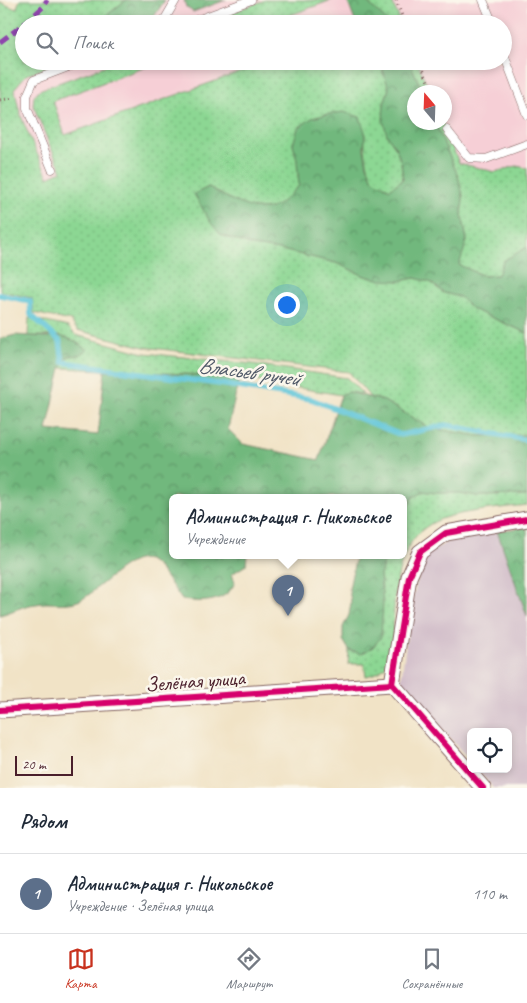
<!DOCTYPE html>
<html lang="ru">
<head>
<meta charset="utf-8">
<style>
	body { margin:0; font-family:Caveat,sans-serif; background:#f6f6f7; color:#1f2937 }
	.controls { position:absolute; right:15px; bottom:15px; display:grid; overflow:hidden; border-radius:8px; box-shadow:0 2px 8px #0003 }
	.controls button { width:45px; height:45px; display:grid; place-items:center; padding:0; border:0; border-bottom:1px solid #e0e1e3; background:#fff; color:#1f2937; font:25px sans-serif }
	.compass { position:absolute; left:407px; top:85px; width:45px; height:45px; border-radius:50%; background:#fff; box-shadow:0 2px 8px #0003; rotate:341deg }
	.scale { position:absolute; left:15px; bottom:12px; width:58px; box-sizing:border-box; padding-left:5px; border:2px solid #4a1f2b; border-top:0; font-size:14px; line-height:18px; white-space:nowrap; color:#4a1f2b; -webkit-text-stroke:4px #fbf7ec; paint-order:stroke }
	.you { position:absolute; left:286px; top:304px; width:18px; height:18px; margin:-12px; border:4px solid #fff; border-radius:50%; background:#1a73e8; box-shadow:0 0 0 8px #1a73e833 }
	.badge { display:grid; place-items:center; width:32px; height:32px; border-radius:50%; background:#c8321e; color:#fff; font-size:16px; font-weight:700 }
	.pin { position:absolute; translate:-50% -41px; filter:drop-shadow(0 1px 2px #0008) }
	.pin::after { content:''; position:absolute; top:26px; width:18px; height:15px; background:inherit; clip-path:polygon(0 0,100% 0,50% 100%) }
	.popup { position:absolute; left:169px; top:494px; width:238px; height:65px; box-sizing:border-box; display:grid; place-content:center; border-radius:8px; background:#fff; filter:drop-shadow(0 1px 4px #0005); font-size:16px; white-space:nowrap; color:#747a83 }
	.popup b { font-size:19px; color:#1f2937 }
	.popup::after { content:''; position:absolute; left:50%; top:100%; margin-left:-10px; border:10px solid transparent; border-top-color:#fff }
	.list { margin:0; padding:0; list-style:none }
	h2 { display:flex; justify-content:space-between; align-items:center; height:65px; margin:0; padding:0 20px; font-size:21px }
	h2 small { font-size:16px; font-weight:400; color:#747a83 }
	.list li { display:grid; grid-template-columns:32px 1fr auto; gap:15px; align-items:center; box-sizing:border-box; height:80px; padding:0 20px; border-top:1px solid #e0e1e3 }
	.list b { display:block; font-size:19px; white-space:nowrap }
	.list p { margin:0; font-size:16px; white-space:nowrap; color:#747a83 }
	.list em { font-size:16px; font-style:normal; color:#747a83 }
	.icon { flex:none; width:28px; height:28px; fill:none; stroke:currentColor; stroke-width:2; stroke-linecap:round; stroke-linejoin:round }
	.map { position:relative; flex:none; width:527px; height:788px; overflow:hidden }
	.search { position:absolute; background:#fff; box-shadow:0 2px 8px #0003; left:15px; right:15px; top:15px; height:55px; display:flex; align-items:center; gap:12px; box-sizing:border-box; padding:0 18px; border-radius:28px; color:#747a83; font-size:19px }
	.sheet { height:145px; background:#fff }
	nav { display:flex; justify-content:space-around; align-items:center; box-sizing:border-box; height:70px; border-top:1px solid #e0e1e3; background:#fff; font-size:14px; color:#747a83 }
	nav a { display:grid; justify-items:center; gap:2px }
	nav .on { color:#c8321e }
	.map>svg:first-child { display:block }
	.built { fill:#f6cfd6 }
	.industrial { fill:#d1bdc9 }
	.green { fill:url(#green-dots); stroke:#6b7b5f }
	.forest { fill:url(#forest-crowns); stroke:#5e6c54 }
	.lines { fill:none; stroke-linecap:round; stroke-linejoin:round }
	.stream { stroke:#5cc4d8; stroke-width:5.5 }
	.lane-casing { stroke:#846461; stroke-width:9 }
	.street-casing { stroke:#846461; stroke-width:17 }
	.path { stroke:#846461; stroke-width:3; stroke-dasharray:1 4; stroke-linecap:butt }
	.lane { stroke:#fff; stroke-width:8 }
	.street { stroke:#fff; stroke-width:15 }
	.quiet { stroke:#8e44ad; stroke-width:5; stroke-dasharray:10 5; stroke-linecap:butt }
	.cycleway-casing { stroke:#fbf7ec; stroke-width:9 }
	.cycleway { stroke:#d6006c; stroke-width:6 }
	.labels { text-anchor:middle; dominant-baseline:central; stroke-width:5; stroke-linejoin:round; paint-order:stroke }
	.street-label { font-size:21px; fill:#4a1f2b; stroke:#fbf7ec }
	.water-label { font-size:22px; font-style:italic; fill:#505968; stroke:#fbf7ec }
</style>
</head>
<body>
<div class="map">
<svg width="527" height="788" viewBox="0 0 527 788">
	<defs>
		<pattern id="green-dots" width="8" height="8" patternUnits="userSpaceOnUse" patternTransform="scale(1.25)"><rect width="8" height="8" fill="#8cd793"/><path d="M2 2h.1M6 6h.1" fill="none" stroke="#7ab87f" stroke-width="1.8" stroke-linecap="round"/></pattern>
		<pattern id="forest-crowns" width="20" height="18" patternUnits="userSpaceOnUse" patternTransform="scale(1.25)"><rect width="20" height="18" fill="#71b87d"/><path d="M2 6a3 3 0 1 1 6 0M12 15a3 3 0 1 1 6 0" fill="none" stroke="#5f9567"/></pattern>
	</defs>
	<rect width="100%" height="100%" fill="#fbf7ec"/>
	<filter id="ink" filterUnits="userSpaceOnUse"><feTurbulence type="fractalNoise" baseFrequency=".02" numOctaves="2"/><feDisplacementMap in="SourceGraphic" scale="10" xChannelSelector="R" yChannelSelector="G"/><feConvolveMatrix kernelMatrix="1 2 1 2 8 2 1 2 1" color-interpolation-filters="sRGB"/></filter>
	<filter id="wash" filterUnits="userSpaceOnUse"><feTurbulence type="fractalNoise" baseFrequency=".0096" numOctaves="4" result="noise"/><feDisplacementMap in="SourceGraphic" scale="20" xChannelSelector="R" yChannelSelector="G"/><feGaussianBlur stdDeviation="1.12" result="paint"/><feColorMatrix in="noise" values="0 0 0 0 0 0 0 0 0 0 0 0 0 0 0 0 0 1.4 0 .05"/><feComposite in="paint" operator="in"/></filter>
	<g filter="url(#wash)">
		<rect width="100%" height="100%" fill="#f1e3c6"/>
		<!-- built -->
		<g class="built">
			<path d="M165,0H527V227L485,244L437,123L444,122V92H425L413,61H503V24H149Z"/>
			<path d="M68,61H364L48,177L21,117L16,102L15,88L26,75Z"/>
		</g>
		<!-- industrial -->
		<path class="industrial" d="M497,531L527,616V788H493L477,769H508V732H471V762L401,682L411,605L419,575L427,554L454,538Z"/>
		<!-- green -->
		<g class="green">
			<path d="M20,0H126L96,24H24V61H68L26,75L15,88C18,119 36,149 48,177L62,171L50,146L33,105L34,96L39,90L118,61H154V64L53,101L65,135L271,61H383V72L389,88L384,104L387,135L396,148L401,162L403,179L390,189L373,180C366,164 364,150 365,132L344,112L312,118L293,144L297,160L299,186C291,193 281,205 271,208C251,213 225,197 209,187L194,194L221,235L253,246L286,251L336,263L365,276L399,281L415,278L430,282L444,293L460,297L472,309L527,333V435L478,436L430,428L384,401L370,397L349,372L144,347L77,330L71,321L34,313L32,298L0,291V2L16,9Z"/>
			<path d="M265,0H332L266,24H200Z"/>
			<path d="M365,0H391L402,24H390Z"/>
			<path d="M409,61H417L430,92H423Z"/>
			<path d="M435,123H443L459,163L495,172L516,166L527,168V247L498,275L484,276L458,265L467,241L462,214L463,196L458,176Z"/>
			<path d="M29,318L68,327L76,335L144,353L253,364L347,378L363,394L349,392L341,395L226,376L61,368L68,356L80,355L61,336H28Z"/>
			<path d="M423,491L436,493H460L477,496L527,495V505C502,508 476,510 451,516C385,532 397,607 391,659C384,669 378,674 366,676L364,664H348L349,650L361,653L382,588L380,575L386,555H403C403,538 399,510 413,497C416,495 420,493 423,491Z"/>
		</g>
		<!-- forest -->
		<g class="forest">
			<path d="M126,0H165L149,24H96Z"/>
			<path d="M184,0H226L193,12L186,7Z"/>
			<path d="M347,0H365L390,24H356Z"/>
			<path d="M383,61H409L423,92H414V122L435,123L458,176L463,196L462,214L467,241L459,265L484,276L498,275L503,261L527,247V333L472,309L460,297L444,293L430,282L415,278L399,281L382,280L365,276L336,263L286,251L253,246L221,235L211,223L194,194L209,187C225,197 251,213 271,208C281,205 291,193 299,186L297,160L293,144L298,128L312,118L328,114L344,112L360,117L365,132L364,149L367,165L373,180L390,189L403,179L401,162L396,148L387,135L383,120L384,104L389,88L383,72Z"/>
			<path d="M15,335L46,337L61,336L75,341L87,350L80,355L68,356L61,368L47,430L98,435L105,371L226,376L239,379L228,429L243,444L319,460L341,395L349,392L384,401L430,428L478,436L527,435V495L477,496L460,493H436L423,491L412,498L403,521V497H173V555H247L246,565L232,574L235,582C227,603 202,603 182,600C151,557 150,543 103,583C95,589 88,597 78,601C65,606 50,601 36,604C24,605 12,612 0,615V339Z"/>
			<path d="M527,527V616L497,531Z"/>
			<path d="M356,555H386L380,575L383,603L381,637L373,647L361,654L349,650L343,640V627L349,615L351,602L349,589Z"/>
		</g>
		<g class="lines">
			<!-- stream -->
			<path class="stream" d="M0,295L30,301L31,315L60,341L63,362L226,385L311,399L401,435L446,425L527,440"/>
		</g>
	</g>
	<g filter="url(#ink)">
		<g class="lines">
			<defs>
				<g id="lane">
					<path d="M483,0L493,24"/>
					<path d="M162,24L176,0"/>
					<path d="M186,24L251,0"/>
					<path d="M503,52L527,115"/>
					<path d="M447,130L469,158L486,159L527,144"/>
					<path d="M52,169L27,108V96L34,80L84,61"/>
				</g>
				<g id="street">
					<path d="M0,710L392,684"/>
					<path d="M483,788L392,684L409,577L420,552L446,533L527,519"/>
				</g>
			</defs>
			<!-- lane casing -->
			<use href="#lane" class="lane-casing"/>
			<!-- street casing -->
			<use href="#street" class="street-casing"/>
			<!-- path -->
			<g class="path">
				<path d="M396,0L405,24"/>
				<path d="M420,61L432,92"/>
				<path d="M0,100L14,98"/>
			</g>
			<!-- lane -->
			<use href="#lane" class="lane"/>
			<!-- street -->
			<use href="#street" class="street"/>
			<!-- quiet -->
			<g class="quiet">
				<path d="M24,24L43,7L47,0"/>
				<path d="M0,42L24,24"/>
			</g>
			<defs>
				<g id="cycleway">
					<path d="M0,710L392,684"/>
					<path d="M483,788L392,684L409,577L420,552L446,533L527,519"/>
				</g>
			</defs>
			<!-- cycleway casing -->
			<use href="#cycleway" class="cycleway-casing"/>
			<!-- cycleway -->
			<use href="#cycleway" class="cycleway"/>
		</g>
	</g>
	<g class="labels">
		<!-- street labels -->
		<g class="street-label">
			<text transform="translate(195 681) rotate(-4)">Зелёная улица</text>
		</g>
		<!-- water labels -->
		<g class="water-label">
			<text transform="translate(249 372) rotate(8)">Власьев ручей</text>
		</g>
	</g>
</svg>
<div class="controls">
<button><svg class="icon" aria-label="locate" viewBox="0 0 24 24"><circle cx="12" cy="12" r="6"/><path d="M12 2v4M12 18v4M2 12h4M18 12h4"/></svg></button>
</div>
<svg class="compass" viewBox="-18 -18 36 36"><path d="M0-13l5 13h-10z" fill="#e53935"/><path d="M0 13l5-13h-10z" fill="#747a83"/></svg>
<div class="scale">20 m</div>
<div class="you"></div>
<div class="pin badge" style="left:288px;top:616px;background:#5c6f8a">1</div>
<div class="popup"><b>Администрация г. Никольское</b>Учреждение</div>
<div class="search"><svg class="icon" aria-label="search" viewBox="0 0 24 24"><circle cx="10" cy="10" r="6"/><path d="M15 15l6 6"/></svg>Поиск</div>
</div>
<section class="sheet">
<h2>Рядом<small></small></h2>
<ul class="list">
<li><span class="badge" style="background:#5c6f8a">1</span><div><b>Администрация г. Никольское</b><p>Учреждение · Зелёная улица</p></div><em>110 m</em></li>
</ul>
</section>
<nav>
<a class="on"><svg class="icon" aria-label="map" viewBox="0 0 24 24"><path d="M3 6l6-2 6 2 6-2v14l-6 2-6-2-6 2zM9 4v14M15 6v14"/></svg>Карта</a>
<a><svg class="icon" aria-label="directions" viewBox="0 0 24 24"><path d="M12 3l9 9-9 9-9-9zM9 14v-3h6M13 9l2 2-2 2"/></svg>Маршрут</a>
<a><svg class="icon" aria-label="saved" viewBox="0 0 24 24"><path d="M7 4h10v16l-5-4-5 4z"/></svg>Сохранённые</a>
</nav>
</body>
</html>
